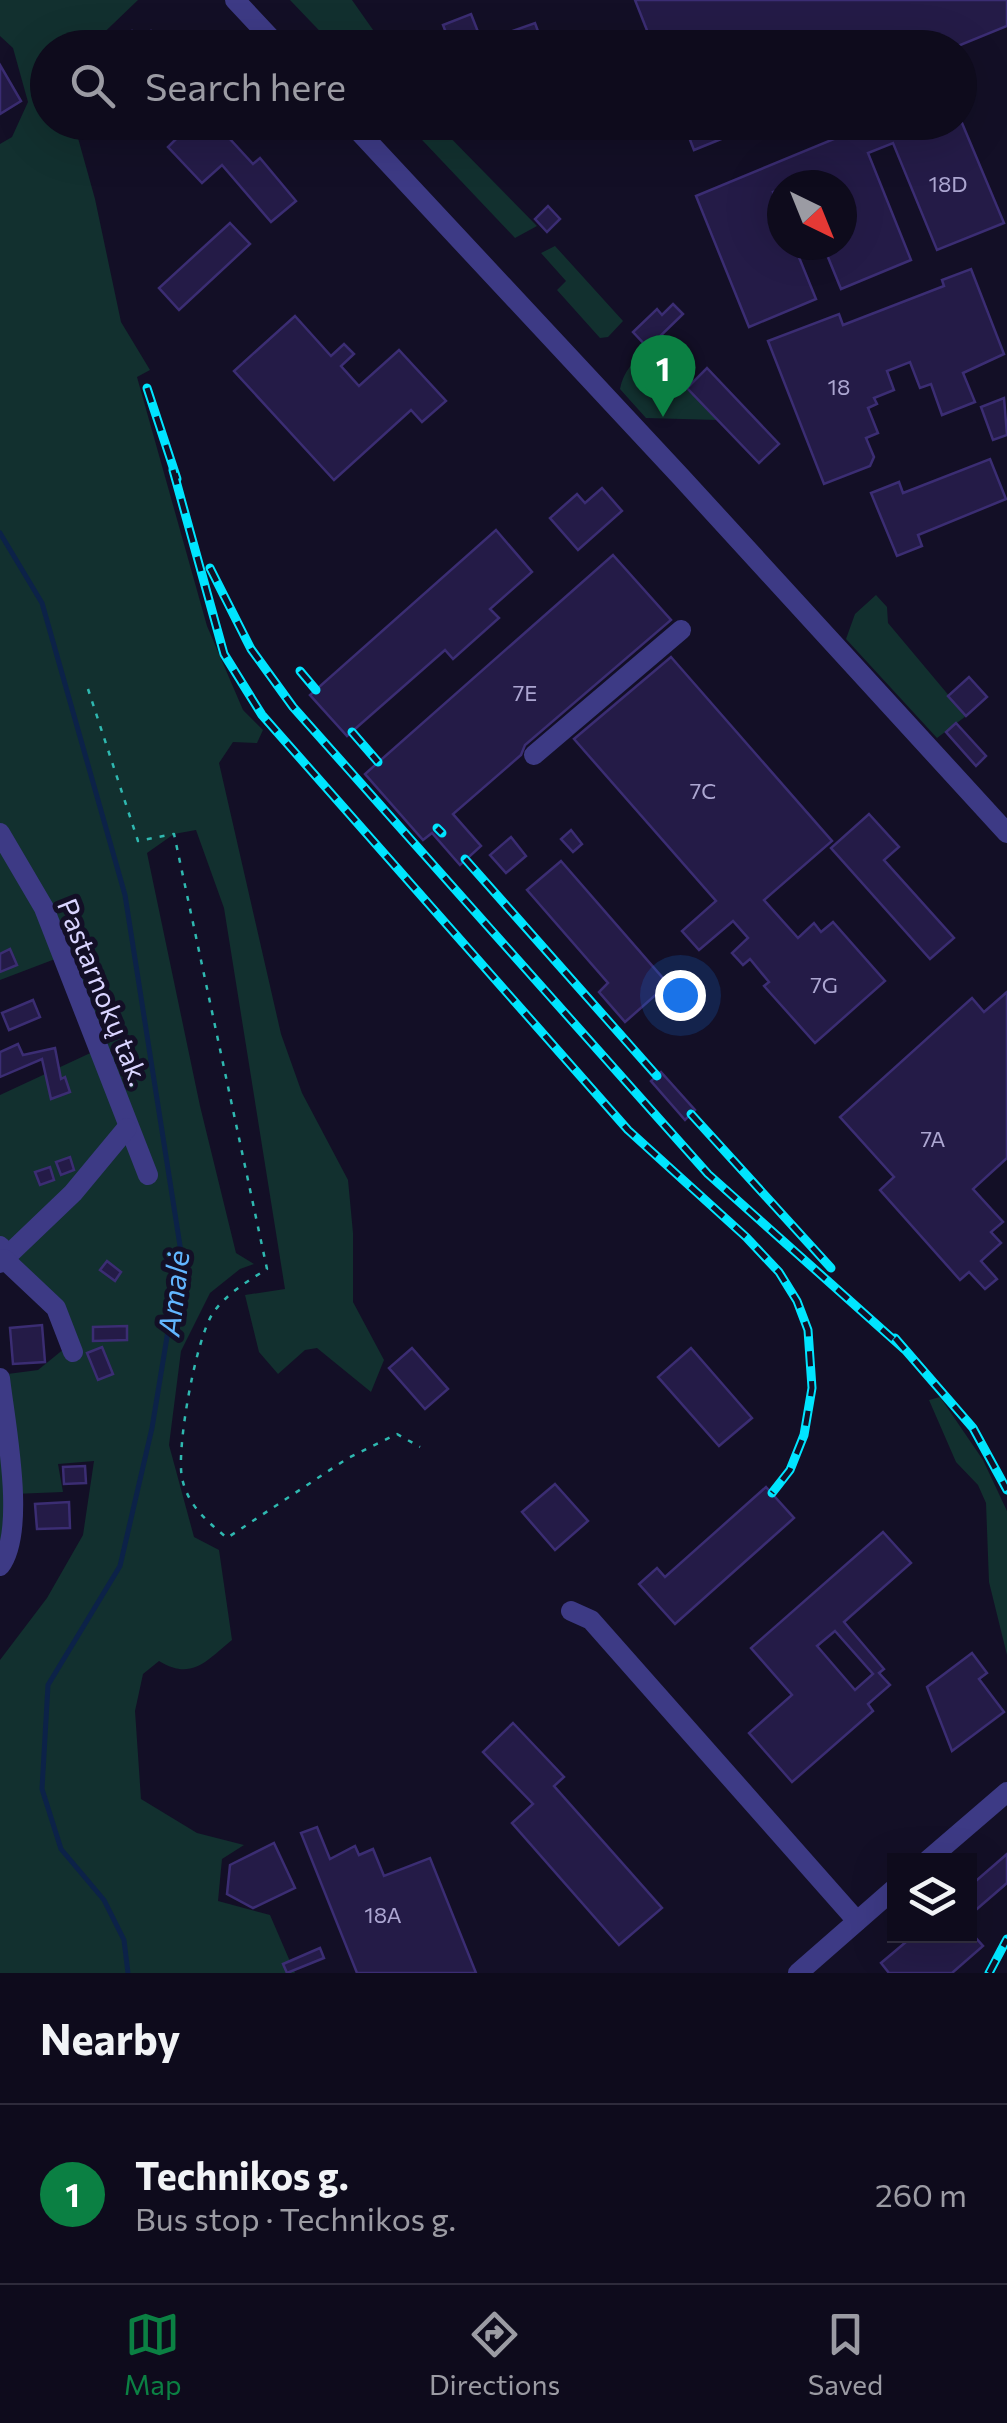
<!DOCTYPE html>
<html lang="en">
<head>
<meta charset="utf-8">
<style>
	body { margin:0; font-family:Commissioner,sans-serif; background:#171425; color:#f1f3f6 }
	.controls { position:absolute; right:30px; bottom:30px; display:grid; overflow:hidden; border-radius:0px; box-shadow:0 10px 40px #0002 }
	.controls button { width:90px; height:90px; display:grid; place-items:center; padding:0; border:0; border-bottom:2px solid #2e2b3b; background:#0e0b1c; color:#f1f3f6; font:50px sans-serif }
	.compass { position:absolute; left:767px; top:170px; width:90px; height:90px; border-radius:50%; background:#0e0b1c; box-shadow:0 10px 40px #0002; rotate:137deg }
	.you { position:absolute; left:680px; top:995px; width:35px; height:35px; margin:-25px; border:8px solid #fff; border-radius:50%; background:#1a73e8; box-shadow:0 0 0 15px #1a73e833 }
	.badge { display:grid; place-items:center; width:65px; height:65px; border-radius:50%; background:#0b8043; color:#fff; font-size:32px; font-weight:700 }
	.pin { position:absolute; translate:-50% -82px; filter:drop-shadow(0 2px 5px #0008) }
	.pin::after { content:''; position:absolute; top:52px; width:35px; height:30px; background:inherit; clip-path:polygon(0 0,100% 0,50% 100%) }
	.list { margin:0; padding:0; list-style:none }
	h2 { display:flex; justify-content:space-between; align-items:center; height:130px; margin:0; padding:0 40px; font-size:42px }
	h2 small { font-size:32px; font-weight:400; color:#9b9ba3 }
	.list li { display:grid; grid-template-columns:65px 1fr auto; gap:30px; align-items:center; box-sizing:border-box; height:180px; padding:0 40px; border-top:2px solid #2e2b3b }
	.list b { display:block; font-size:38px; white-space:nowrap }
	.list p { margin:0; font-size:32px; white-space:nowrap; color:#9b9ba3 }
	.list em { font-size:32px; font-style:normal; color:#9b9ba3 }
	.icon { flex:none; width:55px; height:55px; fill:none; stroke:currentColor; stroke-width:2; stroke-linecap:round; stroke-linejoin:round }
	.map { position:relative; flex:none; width:1007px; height:1973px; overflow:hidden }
	.search { position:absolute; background:#0e0b1c; box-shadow:0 10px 40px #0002; left:30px; right:30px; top:30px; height:110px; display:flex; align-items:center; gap:25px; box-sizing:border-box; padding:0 35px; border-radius:55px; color:#9b9ba3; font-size:38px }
	.sheet { height:310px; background:#0e0b1c }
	nav { display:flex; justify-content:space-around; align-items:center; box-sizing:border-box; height:140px; border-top:2px solid #2e2b3b; background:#0e0b1c; font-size:28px; color:#9b9ba3 }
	nav a { display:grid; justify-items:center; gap:5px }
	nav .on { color:#0b8043 }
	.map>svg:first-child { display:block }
	.green { fill:#12302f }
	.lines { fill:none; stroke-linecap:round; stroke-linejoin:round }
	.stream { stroke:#0c2248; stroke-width:5 }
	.building { fill:#241b47; stroke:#3b2d73; stroke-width:2.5; fill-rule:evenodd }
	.path { stroke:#2fb8b0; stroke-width:2.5; stroke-dasharray:5 8; stroke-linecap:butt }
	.minor { stroke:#3d3a85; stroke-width:20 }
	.rail-casing { stroke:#00e5ff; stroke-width:9 }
	.rail { stroke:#130f26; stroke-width:5; stroke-dasharray:15; stroke-linecap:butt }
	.labels { text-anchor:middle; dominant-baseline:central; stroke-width:10; stroke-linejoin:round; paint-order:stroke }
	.number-label { font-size:22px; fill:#aca6d1 }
	.street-label { font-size:28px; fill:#d9d4ff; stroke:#130f26 }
	.water-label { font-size:30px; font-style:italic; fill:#62b6ff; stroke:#130f26 }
</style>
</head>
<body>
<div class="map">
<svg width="1007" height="1973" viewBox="0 0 1007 1973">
	<rect width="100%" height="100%" fill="#130f26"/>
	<!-- green -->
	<g class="green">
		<path d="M0,0H138L89,47L48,48V122L80,123L78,138L95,199L121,322L150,370L137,377L207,626L243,710L263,730L257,743L233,742L219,763L281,1034L302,1093L348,1180L353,1233V1302L384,1360L371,1392L317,1348L305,1350L278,1374L259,1352L245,1295L285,1289L224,908L196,830L174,834L147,853L200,1106L236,1253L254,1264L240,1269L210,1293L181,1351L169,1445L194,1537L219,1550L232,1640C206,1661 192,1681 159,1661L143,1674L135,1711L141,1799L197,1833L244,1845L222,1859L218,1901L270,1915L295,1973H0V1660L47,1598L83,1535L94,1461L58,1464L63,1492L13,1494L0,1566V1375L38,1370L70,1344L56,1308L0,1263V1095L99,1049L63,956L0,980V144L12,137L28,102L13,48L0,36Z"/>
		<path d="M290,0H352L385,47H335Z"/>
		<path d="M406,123H436L537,226L515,238Z"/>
		<path d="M555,246L623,321L608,337L600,338L557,290L566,281L541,253Z"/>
		<path d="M648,348L718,420L646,418L620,389C623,371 635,360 648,348Z"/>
		<path d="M876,595L887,607L888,623L966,716L937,738L846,639L855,614Z"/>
		<path d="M940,1397L983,1460L1007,1511V1655L989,1582L986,1503L978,1485L956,1462L929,1400Z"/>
	</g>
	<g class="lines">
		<!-- stream -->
		<path class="stream" d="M0,533L42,603L125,895L181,1252L152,1428L120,1566L48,1685L42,1789L61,1849L104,1900L124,1940L128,1973"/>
	</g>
	<!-- building -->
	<g class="building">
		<path d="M635,0H1007V26L953,48H654Z"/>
		<path d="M471,14L482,42L535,23L542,42L528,48H452L443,25Z"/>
		<path d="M132,31L141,41L151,31L166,48H114Z"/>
		<path d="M0,65L21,101L0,114Z"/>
		<path d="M193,122H247L230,139L253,164L260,158L296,201L271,222L222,165L202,183L168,147Z"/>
		<path d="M683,122H761V123L694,150Z"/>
		<path d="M875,122L962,123L1004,223L937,250L893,143L868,153L911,260L841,289L823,245H842V185H782V189L773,192L782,215V245H794L816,299L749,327L696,196Z"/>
		<path d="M548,206L560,219L547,232L535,219Z"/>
		<path d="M230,223L250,244L179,310L159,288Z"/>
		<path d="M971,269L1004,354L963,373L975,402L942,415L931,384L920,388L910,362L887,371L894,390L874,398L877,404L868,408L878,433L866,438L874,457L870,466L824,484L768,341L839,314L843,325L944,286L942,280Z"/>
		<path d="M673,304L683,314L648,348L633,332L657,309L662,315Z"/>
		<path d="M295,316L331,356L344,344L354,354L341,366L359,386L399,350L446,401L422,422L411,410L334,480L234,371Z"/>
		<path d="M707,368L779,444L759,463L687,388Z"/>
		<path d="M1004,398L1007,435L993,440L981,407Z"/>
		<path d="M990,459L1006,499L918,535L922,546L897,556L871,493L899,482L903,493Z"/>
		<path d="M602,488L622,511L578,550L550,518L577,494L585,503Z"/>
		<path d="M496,530L532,572L490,609L499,618L453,659L445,650L347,736L310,695Z"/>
		<path d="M613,555L671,620L525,745L521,755L453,814L481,846L460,865L432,833L423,840L365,774Z"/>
		<path d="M671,657L832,841L764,900L798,938L814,923L821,932L833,922L885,981L815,1043L764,986L769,982L750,959L743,965L732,953L748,938L733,921L699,950L682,931L716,901L574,739Z"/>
		<path d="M969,677L987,697L966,716L948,696Z"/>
		<path d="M956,723L986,756L976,766L946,732Z"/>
		<path d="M869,814L899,847L884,860L954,938L930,959L831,848Z"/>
		<path d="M571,830L582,844L573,852L561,839Z"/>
		<path d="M511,837L526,856L506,873L490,855Z"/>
		<path d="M561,861L668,984L625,1022L599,992L608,983L527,890Z"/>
		<path d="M10,949L17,965L0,972V954Z"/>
		<path d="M1007,992V1158L973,1189L1003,1222L991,1232L1001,1243L981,1261L997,1279L985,1289L969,1272L960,1280L880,1190L894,1177L840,1117L972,998L984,1012Z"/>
		<path d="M33,1000L40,1017L9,1030L2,1013Z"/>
		<path d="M18,1044L23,1055L55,1048L61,1079L65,1077L70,1092L51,1099L42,1059L0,1077V1052Z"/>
		<path d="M661,1072L695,1110L685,1120L651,1081Z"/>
		<path d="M70,1157L74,1170L61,1175L56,1162Z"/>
		<path d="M50,1167L54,1180L40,1185L35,1172Z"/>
		<path d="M107,1261L121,1272L115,1281L100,1270Z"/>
		<path d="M42,1325L45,1362L13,1364L10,1328Z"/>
		<path d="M127,1326V1340L93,1341V1327Z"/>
		<path d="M102,1347L113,1374L98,1380L87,1353Z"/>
		<path d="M412,1348L448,1389L425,1409L389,1368Z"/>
		<path d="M691,1348L752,1418L719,1446L658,1377Z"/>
		<path d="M85,1466L86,1483L64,1484L63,1467Z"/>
		<path d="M555,1484L588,1521L555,1550L522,1512Z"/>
		<path d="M766,1487L794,1518L675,1624L639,1584L657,1568L665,1577Z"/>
		<path d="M69,1502L70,1528L37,1529L35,1504Z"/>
		<path d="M883,1532L911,1563L844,1622L884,1669L879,1673L890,1685L868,1704L873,1711L792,1782L749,1733L792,1695L751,1648ZM835,1631L873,1674L855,1690L817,1646Z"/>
		<path d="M972,1653L987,1673L979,1679L1004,1712L952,1751L927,1687Z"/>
		<path d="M513,1723L564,1777L554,1786L662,1908L619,1945L512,1823L533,1804L483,1752Z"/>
		<path d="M317,1827L330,1859L355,1846L359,1855L373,1849L384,1876L430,1858L476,1973H357L301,1833Z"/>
		<path d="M274,1843L295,1888L253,1908L227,1894L230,1865Z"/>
		<path d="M1007,1854V1883L970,1915V1886Z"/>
		<path d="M913,1936H974L983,1946L952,1973H889L881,1963Z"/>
		<path d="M320,1948L324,1958L287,1973L283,1964Z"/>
	</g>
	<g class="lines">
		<!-- path -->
		<path class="path" d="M88,689L138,841L174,834L267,1269C248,1281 226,1294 213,1313C196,1338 176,1448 182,1478C188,1506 207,1521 227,1538L348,1458L397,1434L420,1447"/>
		<!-- minor -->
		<g class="minor">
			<path d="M235,0L280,48"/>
			<path d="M350,122L681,477L1007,833"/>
			<path d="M534,755L681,630"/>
			<path d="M0,833L44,908L148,1175"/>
			<path d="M0,1246L4,1259L73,1193L127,1128"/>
			<path d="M0,1263L4,1259L56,1308L73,1352"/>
			<path d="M0,1378C5,1423 27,1531 0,1566"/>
			<path d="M571,1611L591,1620L857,1921"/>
			<path d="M928,1860L1007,1792"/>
			<path d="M798,1973L894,1889"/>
		</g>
		<defs>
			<g id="rail">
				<path d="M147,388L177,479"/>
				<path d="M173,470L224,654L262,715L628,1130L746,1237L779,1272L797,1301L808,1330L812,1388L804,1435L790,1470L772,1493"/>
				<path d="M210,568L251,649L293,707L708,1174L904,1349"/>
				<path d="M300,671L316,690"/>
				<path d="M352,732L378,762"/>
				<path d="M437,828L442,833"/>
				<path d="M465,859L657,1076"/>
				<path d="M691,1114L831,1268"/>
				<path d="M895,1338L973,1428L1007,1490"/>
				<path d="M989,1973L1007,1939"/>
			</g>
		</defs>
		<!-- rail casing -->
		<use href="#rail" class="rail-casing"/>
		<!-- rail -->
		<use href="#rail" class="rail"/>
	</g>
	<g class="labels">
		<!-- number labels -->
		<g class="number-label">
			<text x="948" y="183">18D</text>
			<text x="839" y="386">18</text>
			<text x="525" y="692">7E</text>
			<text x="703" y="790">7C</text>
			<text x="824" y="984">7G</text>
			<text x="933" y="1138">7A</text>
			<text x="383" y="1914">18A</text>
		</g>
		<!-- street labels -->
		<g class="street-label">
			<text transform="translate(104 992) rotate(68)">Pastarnokų tak.</text>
		</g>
		<!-- water labels -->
		<g class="water-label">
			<text transform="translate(172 1293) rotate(-83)">Amalė</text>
		</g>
	</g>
</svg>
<div class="controls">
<button><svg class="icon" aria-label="layers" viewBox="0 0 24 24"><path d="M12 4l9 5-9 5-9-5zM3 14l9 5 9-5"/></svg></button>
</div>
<svg class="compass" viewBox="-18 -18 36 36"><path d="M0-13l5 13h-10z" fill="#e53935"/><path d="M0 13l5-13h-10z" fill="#9b9ba3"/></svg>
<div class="you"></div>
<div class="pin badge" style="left:663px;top:417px">1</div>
<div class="search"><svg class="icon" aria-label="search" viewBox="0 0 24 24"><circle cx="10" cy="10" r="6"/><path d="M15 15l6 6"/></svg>Search here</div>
</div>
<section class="sheet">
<h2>Nearby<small></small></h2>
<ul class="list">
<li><span class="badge">1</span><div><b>Technikos g.</b><p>Bus stop · Technikos g.</p></div><em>260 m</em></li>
</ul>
</section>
<nav>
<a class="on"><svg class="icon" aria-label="map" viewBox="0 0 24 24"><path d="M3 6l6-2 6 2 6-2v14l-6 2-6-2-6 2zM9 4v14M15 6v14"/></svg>Map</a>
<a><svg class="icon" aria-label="directions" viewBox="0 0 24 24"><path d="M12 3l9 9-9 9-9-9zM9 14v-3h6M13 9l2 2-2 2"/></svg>Directions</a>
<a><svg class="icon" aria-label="saved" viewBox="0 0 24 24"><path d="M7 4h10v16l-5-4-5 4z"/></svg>Saved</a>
</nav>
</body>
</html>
